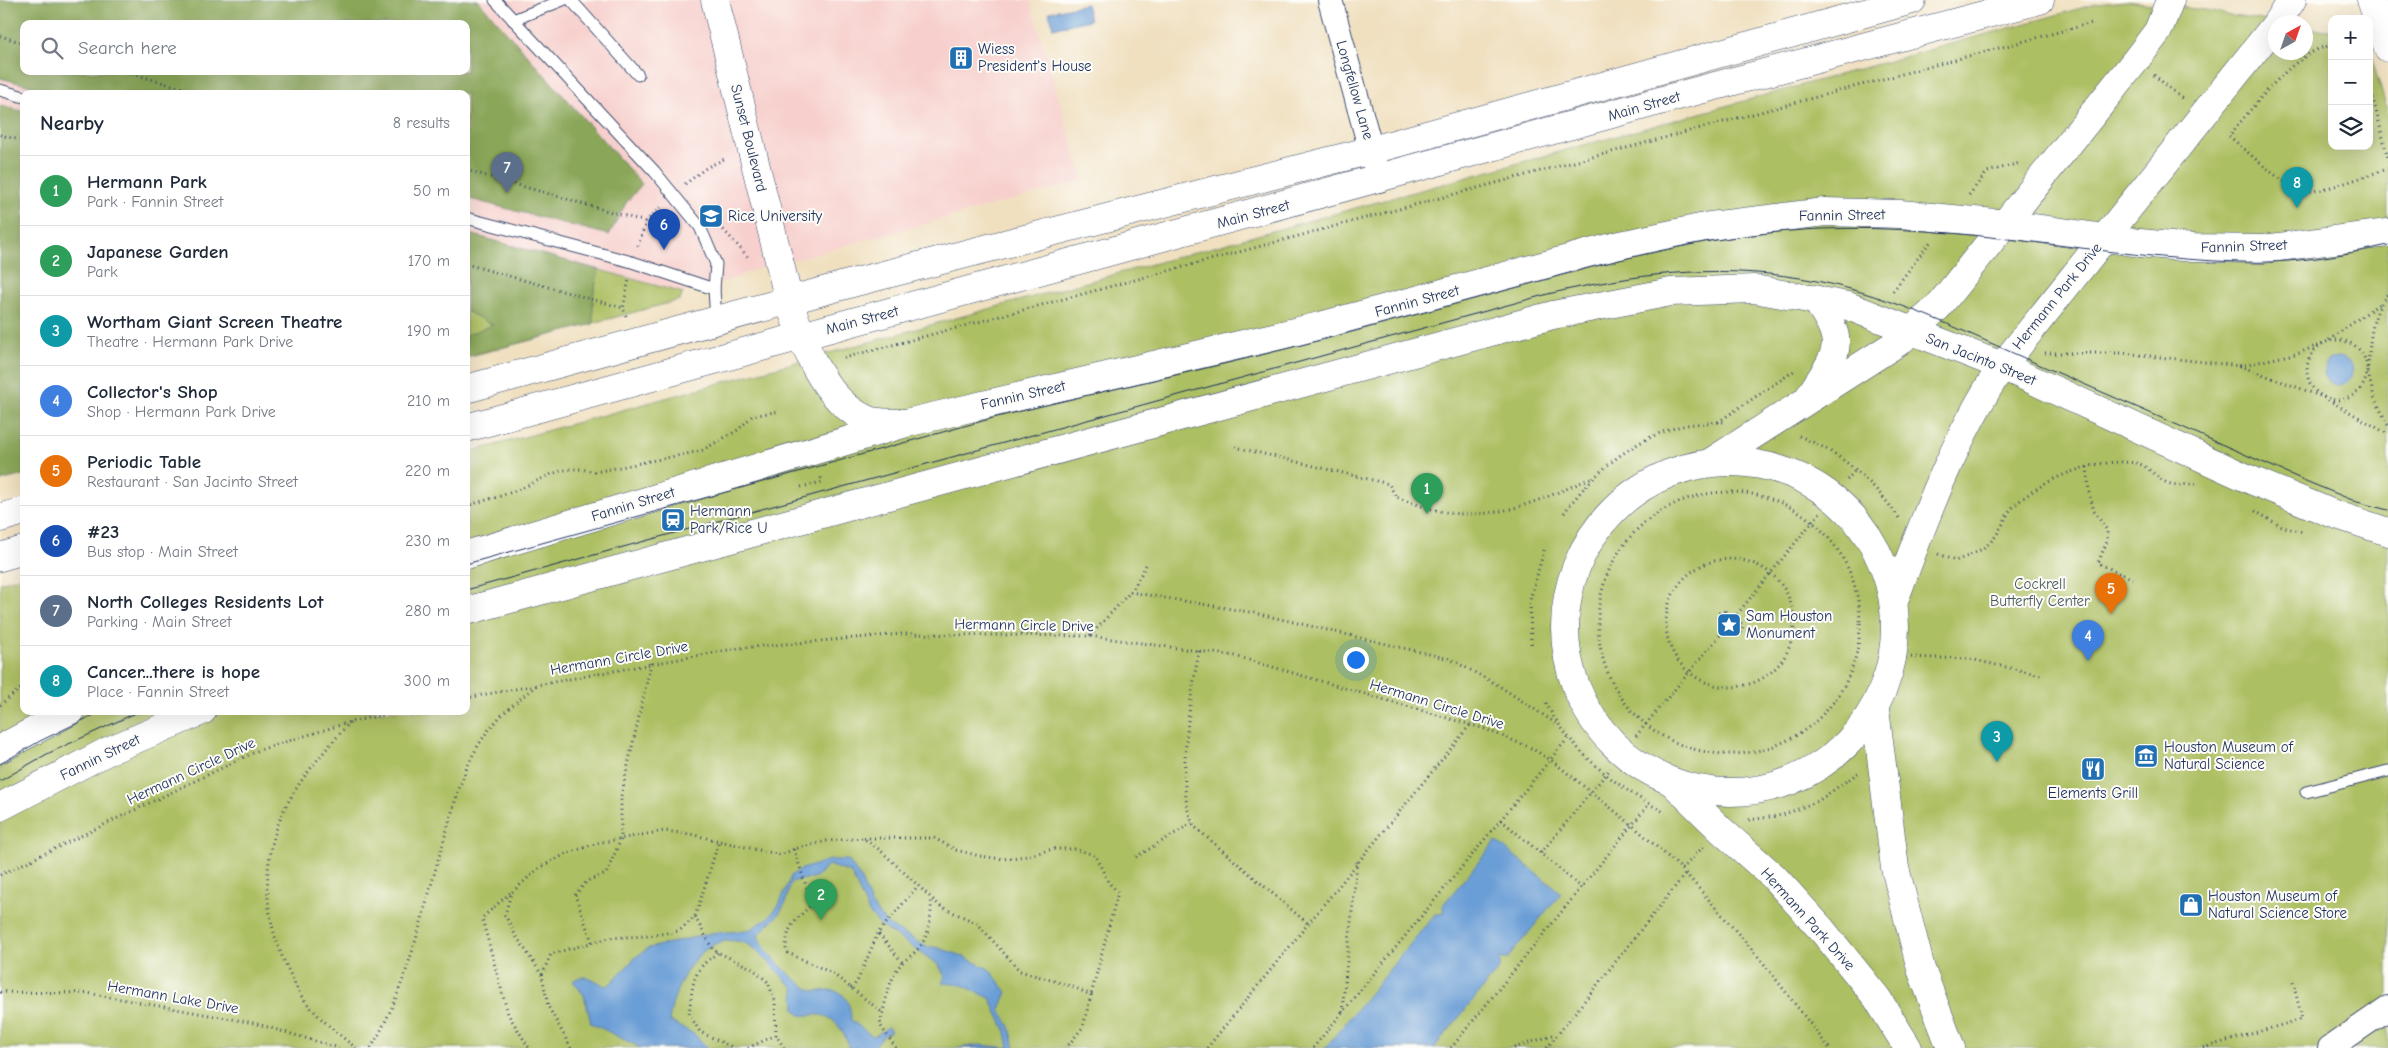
<!DOCTYPE html>
<html lang="en">
<head>
<meta charset="utf-8">
<style>
	body { margin:0; font-family:"Comic Neue",sans-serif; background:#f2f2f3; color:#1f2937 }
	.controls { position:absolute; right:15px; top:15px; display:grid; overflow:hidden; border-radius:10px; box-shadow:0 5px 20px #0002 }
	.controls button { width:45px; height:45px; display:grid; place-items:center; padding:0; border:0; border-bottom:1px solid #e0e1e3; background:#fff; color:#1f2937; font:25px sans-serif }
	.compass { position:absolute; left:2268px; top:15px; width:45px; height:45px; border-radius:50%; background:#fff; box-shadow:0 5px 20px #0002; rotate:40deg }
	.you { position:absolute; left:1355px; top:659px; width:18px; height:18px; margin:-12px; border:4px solid #fff; border-radius:50%; background:#1a73e8; box-shadow:0 0 0 8px #1a73e833 }
	.badge { display:grid; place-items:center; width:32px; height:32px; border-radius:50%; background:#ea580c; color:#fff; font-size:16px; font-weight:700 }
	.pin { position:absolute; translate:-50% -41px; filter:drop-shadow(0 1px 2px #0008) }
	.pin::after { content:''; position:absolute; top:26px; width:18px; height:15px; background:inherit; clip-path:polygon(0 0,100% 0,50% 100%) }
	.list { margin:0; padding:0; list-style:none }
	h2 { display:flex; justify-content:space-between; align-items:center; height:65px; margin:0; padding:0 20px; font-size:21px }
	h2 small { font-size:16px; font-weight:400; color:#747a83 }
	.list li { display:grid; grid-template-columns:32px 1fr auto; gap:15px; align-items:center; box-sizing:border-box; height:70px; padding:0 20px; border-top:1px solid #e0e1e3 }
	.list b { display:block; font-size:19px; white-space:nowrap }
	.list p { margin:0; font-size:16px; white-space:nowrap; color:#747a83 }
	.list em { font-size:16px; font-style:normal; color:#747a83 }
	.icon { flex:none; width:28px; height:28px; fill:none; stroke:currentColor; stroke-width:2; stroke-linecap:round; stroke-linejoin:round }
	.map { position:relative; flex:none; width:2388px; height:1048px; overflow:hidden }
	.search { position:absolute; background:#fff; box-shadow:0 5px 20px #0002; left:20px; top:20px; width:450px; height:55px; display:flex; align-items:center; gap:12px; box-sizing:border-box; padding:0 18px; border-radius:10px; color:#747a83; font-size:19px }
	.panel { position:absolute; background:#fff; box-shadow:0 5px 20px #0002; left:20px; top:90px; width:450px; height:625px; border-radius:10px }
	.map>svg:first-child { display:block }
	.built { fill:#f7d0cd; fill-rule:evenodd }
	.green { fill:#adbf63; stroke:#647760 }
	.forest { fill:#8aa659; stroke:#526a5c; fill-rule:evenodd }
	.water { fill:#6a9ed6; stroke:#42669a }
	.lines { fill:none; stroke-linecap:round; stroke-linejoin:round }
	.service-casing { stroke:#3b4a6d; stroke-width:13 }
	.minor-casing { stroke:#3b4a6d; stroke-width:26 }
	.tertiary-casing { stroke:#3b4a6d; stroke-width:29 }
	.secondary-casing { stroke:#3b4a6d; stroke-width:29 }
	.primary-casing { stroke:#3b4a6d; stroke-width:29 }
	.path { stroke:#3b4a6d; stroke-width:3; stroke-dasharray:1 4; stroke-linecap:butt }
	.service { stroke:#fff; stroke-width:11 }
	.minor { stroke:#fff; stroke-width:24 }
	.tertiary { stroke:#fff; stroke-width:28 }
	.secondary { stroke:#fff; stroke-width:28 }
	.primary { stroke:#fff; stroke-width:28 }
	.tram { stroke:#1b2f5e; stroke-width:1 }
	.labels { text-anchor:middle; dominant-baseline:central; stroke-width:4; stroke-linejoin:round; paint-order:stroke }
	.poi-label { font-size:15px; fill:#1b2f5e; stroke:#fdfcf7; text-anchor:start }
	.street-label { font-size:15px; fill:#1b2f5e; stroke:#fdfcf7 }
	.park-label { font-size:15px; fill:#475a60; stroke:#fdfcf7 }
</style>
</head>
<body>
<div class="map">
<svg width="2388" height="1048" viewBox="0 0 2388 1048">
	<rect width="100%" height="100%" fill="#fdfcf7"/>
	<filter id="ink" filterUnits="userSpaceOnUse"><feTurbulence type="fractalNoise" baseFrequency=".02" numOctaves="2"/><feDisplacementMap in="SourceGraphic" scale="10" xChannelSelector="R" yChannelSelector="G"/><feConvolveMatrix kernelMatrix="1 2 1 2 8 2 1 2 1" color-interpolation-filters="sRGB"/></filter>
	<filter id="wash" filterUnits="userSpaceOnUse"><feTurbulence type="fractalNoise" baseFrequency=".0096" numOctaves="4" result="noise"/><feDisplacementMap in="SourceGraphic" scale="20" xChannelSelector="R" yChannelSelector="G"/><feGaussianBlur stdDeviation="1.12" result="paint"/><feColorMatrix in="noise" values="0 0 0 0 0 0 0 0 0 0 0 0 0 0 0 0 0 1.4 0 .05"/><feComposite in="paint" operator="in"/></filter>
	<g filter="url(#wash)">
		<rect width="100%" height="100%" fill="#f0e0c0"/>
		<!-- built -->
		<path class="built" d="M0,0H1030L1083,181L748,272L730,280L466,347V94H24V459L0,465ZM24,24H466V71H24Z"/>
		<!-- green -->
		<g class="green">
			<path d="M2125,1L2214,11L2226,15L2276,22V52H2306V27L2332,31V146H2369V49L2388,113V1048H0V583L24,576V711H466V453L2096,4Z"/>
			<path d="M466,233L683,293L680,300L466,357Z"/>
		</g>
		<!-- forest -->
		<g class="forest">
			<path d="M0,0H478L642,184L626,203L609,235L466,198V94H63L0,78ZM24,24H466V71H24Z"/>
			<path d="M0,105L24,112V475L0,481Z"/>
			<path d="M466,233L599,270L593,296V324L466,357V335L493,325L466,311Z"/>
		</g>
		<!-- water -->
		<g class="water">
			<path d="M1086,4L1090,20L1053,28L1049,12Z"/>
			<circle cx="2338" cy="371" r="14"/>
			<path d="M1496,841L1561,893L1507,959H1500V967L1434,1048H1325L1435,914H1442L1444,909L1442,906Z"/>
			<path d="M830,860H848L860,877L871,904L886,924L927,947H935L960,955L989,969L1007,992L1000,1009L1010,1027L1015,1048H957L980,1045L1009,1048L1006,1032L990,998L962,985L942,983L945,977L939,965L880,925L869,913L851,873L828,865L816,877L791,882L785,904L778,915L758,935C760,949 800,987 814,991C818,992 825,990 829,990C847,991 851,1006 851,1020L872,1036L877,1035L888,1027L891,1031L884,1035L873,1048H849C846,1035 836,1017 821,1015C814,1014 807,1016 800,1015L795,1010L794,988C779,975 760,948 742,942C699,931 673,988 669,1021L694,1034L708,1048H641L591,1023L584,995L573,981C584,972 594,980 605,986L609,985L637,956L649,948L712,933L747,931L767,919L779,905L791,876L799,870Z"/>
		</g>
	</g>
	<g filter="url(#ink)">
		<g class="lines">
			<defs>
				<g id="service">
					<path d="M495,0L655,172L700,227L716,264L714,289L716,321"/>
					<path d="M571,0L638,75"/>
					<path d="M513,20L563,0"/>
					<path d="M0,90L24,97"/>
					<path d="M466,218L632,262L714,289"/>
					<path d="M2306,792L2388,771"/>
				</g>
				<g id="minor">
					<path d="M1330,0L1379,180"/>
					<path d="M2330,1048L2388,1008"/>
				</g>
				<g id="tertiary">
					<path d="M2371,0L2388,48"/>
					<path d="M2277,22L2292,0"/>
					<path d="M1711,462L1900,341L1938,307L2136,60L2158,31L2170,0"/>
					<circle cx="1730" cy="627" r="165"/>
					<path d="M1894,601C1924,520 1954,438 2002,366L2276,24"/>
					<path d="M1875,709L1895,868L1921,969L1951,1048"/>
					<path d="M1673,783L1721,830L1773,876L1822,930L1877,998L1908,1048"/>
				</g>
				<path id="secondary" d="M715,0L789,301C803,343 822,399 866,419C876,424 893,422 904,423"/>
				<g id="primary">
					<path d="M466,389L856,282L1372,150L1912,0"/>
					<path d="M1809,397C1837,352 1849,346 1815,299"/>
					<path d="M466,428L1685,94L2040,0"/>
					<path d="M0,518L24,511"/>
					<path d="M466,555L906,423L1320,326L1616,246L1710,226L1825,212L1900,214L2006,224L2140,243L2193,248L2263,249L2388,233"/>
					<path d="M0,557L24,550"/>
					<path d="M466,611L1553,315L1671,292L1754,289L1848,306L2002,366L2251,480L2331,513L2388,532"/>
					<path d="M0,749L71,711"/>
					<path d="M0,807L108,751L202,711"/>
				</g>
			</defs>
			<!-- service casing -->
			<use href="#service" class="service-casing"/>
			<!-- minor casing -->
			<use href="#minor" class="minor-casing"/>
			<!-- tertiary casing -->
			<use href="#tertiary" class="tertiary-casing"/>
			<!-- secondary casing -->
			<use href="#secondary" class="secondary-casing"/>
			<!-- primary casing -->
			<use href="#primary" class="primary-casing"/>
			<!-- path -->
			<g class="path">
				<path d="M0,36L24,43"/>
				<path d="M2332,46C2297,47 2251,110 2229,136C2246,150 2283,186 2303,191C2320,194 2369,174 2388,169"/>
				<path d="M123,71L202,94"/>
				<path d="M2154,75L2184,100"/>
				<path d="M2369,83L2388,158"/>
				<path d="M0,135L24,141"/>
				<path d="M466,170L646,222"/>
				<path d="M685,184L706,168L726,158"/>
				<path d="M2303,191L2305,169"/>
				<path d="M1969,195L1987,172L2020,163"/>
				<path d="M720,226L749,258"/>
				<path d="M638,246L646,222L662,205"/>
				<path d="M466,264L623,308"/>
				<path d="M1893,291L1931,241"/>
				<path d="M626,316L623,308L629,279"/>
				<path d="M2329,340L2379,304"/>
				<circle cx="2337" cy="370" r="30"/>
				<path d="M2045,353H2123L2240,366L2323,397L2388,434"/>
				<path d="M844,358L2092,23"/>
				<path d="M2240,366L2299,353L2323,343"/>
				<path d="M2368,367C2370,342 2371,313 2388,294"/>
				<path d="M2368,373L2374,397L2388,425"/>
				<path d="M1718,422L1794,371"/>
				<path d="M1799,436C1842,453 1873,481 1899,518"/>
				<path d="M1235,447L1389,484L1396,497C1410,502 1425,508 1440,511C1494,523 1543,499 1591,478"/>
				<path d="M2087,467L2089,492L2094,511L2107,530V541L2098,563L2133,579"/>
				<path d="M1847,480L1856,469"/>
				<path d="M801,487L822,482L820,474"/>
				<circle cx="1729" cy="623" r="131"/>
				<path d="M466,506C485,500 504,496 522,488C549,476 564,463 595,472L701,451L738,430L752,416L780,411"/>
				<path d="M2255,511L2282,527L2304,532"/>
				<path d="M1564,513C1592,474 1631,440 1678,427C1693,423 1709,423 1724,422"/>
				<path d="M1938,554L1955,561C1974,554 1990,548 2000,529C2004,523 2006,515 2011,509C2039,480 2095,457 2135,463C2150,465 2157,481 2171,484C2179,486 2189,483 2197,485"/>
				<circle cx="1730" cy="623" r="64"/>
				<path d="M1130,592L1255,613L1450,659L1496,684L1557,724"/>
				<path d="M1725,611L1743,625L1741,633L1734,636L1717,621L1718,613Z"/>
				<path d="M1734,618L1822,510"/>
				<path d="M1090,636L1133,589L1146,565"/>
				<path d="M1531,644L1530,600L1545,547"/>
				<path d="M1199,651C1192,689 1173,796 1195,827L1307,923"/>
				<path d="M1906,657L1970,659L2041,675"/>
				<path d="M466,698L739,648L902,634L1090,636L1235,656L1485,729L1531,748L1551,760L1632,825L1682,869L1761,960L1829,1048"/>
				<path d="M1546,703C1572,752 1616,787 1664,812"/>
				<path d="M0,705L24,686"/>
				<path d="M350,722C325,751 296,781 281,817C259,869 265,927 291,975C295,983 298,992 303,998C318,1018 337,1033 356,1048"/>
				<path d="M1636,736L1726,628"/>
				<path d="M1501,820L1582,888"/>
				<path d="M1749,820L1783,815L1818,801L1858,773"/>
				<path d="M864,838H934L956,850L980,856L1002,859L1027,856L1053,849H1074L1095,855L1108,882L1118,892L1091,995"/>
				<path d="M794,849L808,892L810,906C793,923 786,927 786,952L832,973L883,1013"/>
				<path d="M1541,853L1611,768"/>
				<path d="M1136,857L1192,823"/>
				<path d="M1682,869L1704,846"/>
				<path d="M0,875L259,750L350,722L401,711"/>
				<path d="M510,893L482,918L508,1014L529,1048"/>
				<path d="M695,917L713,950L753,969L768,982L775,1001L776,1035L784,1048"/>
				<path d="M592,942L575,895L587,881L606,874L621,839V796L651,663"/>
				<path d="M718,953C691,970 693,984 689,1014L700,1032L734,1048"/>
				<path d="M902,962L878,933L917,887"/>
				<path d="M542,975L516,936L505,915L511,893L539,868L566,854L597,843L664,831L690,834L719,841"/>
				<path d="M851,988L857,982L878,933"/>
				<path d="M0,992L87,993L254,1023L339,1048"/>
				<path d="M1342,1012L1357,862"/>
				<path d="M371,1048C410,983 424,905 446,833C455,802 463,769 481,741C495,718 516,702 537,685"/>
				<path d="M571,1048L548,1006L542,975L551,954L609,938L648,936L679,931L695,917L719,841L781,855L794,849L827,841L863,838L880,850L941,907L977,923L1020,971L1071,986L1091,995L1083,1027L1066,1048"/>
				<path d="M748,1048L776,1035"/>
				<path d="M896,1048L880,1025C884,1008 887,989 895,973C900,963 906,960 914,953C929,940 932,918 931,899"/>
				<path d="M1207,1048L1470,725"/>
				<path d="M1313,1048L1568,738"/>
				<path d="M1451,1048L1649,804"/>
				<path d="M1514,1048L1556,1034"/>
				<path d="M1547,1048L1686,873"/>
				<path d="M2203,1048L2302,1019L2293,982"/>
			</g>
			<!-- service -->
			<use href="#service" class="service"/>
			<!-- minor -->
			<use href="#minor" class="minor"/>
			<!-- tertiary -->
			<use href="#tertiary" class="tertiary"/>
			<!-- secondary -->
			<use href="#secondary" class="secondary"/>
			<!-- primary -->
			<use href="#primary" class="primary"/>
			<!-- tram -->
			<g class="tram">
				<path d="M466,564L997,417C1112,388 1229,365 1343,334C1405,317 1467,301 1529,284C1625,257 1721,233 1822,229C1962,223 2100,258 2240,262C2289,264 2340,256 2388,245"/>
				<path d="M466,590L1548,294C1635,274 1711,264 1800,278C1882,291 1956,328 2031,361C2123,401 2216,442 2308,482L2357,502L2388,510"/>
				<path d="M0,764L40,741L102,711"/>
				<path d="M0,781L47,754L140,711"/>
			</g>
		</g>
	</g>
	<!-- icons -->
	<defs>
		<symbol id="building-square" viewBox="-11 -11 22 22"><rect x="-9" y="-9" width="18" height="18" rx="4" fill="#1f6fb2" stroke="#fdfcf7"/><path d="M-4-6H4V6H1V3H-1V6H-4ZM-2.5-4.3h1.7v1.8h-1.7ZM.8-4.3h1.7v1.8H.8ZM-2.5-1h1.7V.8h-1.7ZM.8-1h1.7V.8H.8Z" fill="#fff"/></symbol>
		<symbol id="university-square" viewBox="-11 -11 22 22"><rect x="-9" y="-9" width="18" height="18" rx="4" fill="#1f6fb2" stroke="#fdfcf7"/><path d="M0-5L7-2L0 1L-7-2ZM-4 1L0 2.5L4 1V4Q0 6-4 4Z" fill="#fff"/></symbol>
		<symbol id="station-square" viewBox="-11 -11 22 22"><rect x="-9" y="-9" width="18" height="18" rx="4" fill="#1f6fb2" stroke="#fdfcf7"/><path d="M-3-6H3Q5-6 5-4V2Q5 4 3 4L4.5 6H3L1.5 4h-3L-3 6H-4.5L-3 4Q-5 4-5 2V-4Q-5-6-3-6ZM-3.5-4v3h7v-3ZM-3.5 1v1.5H-2V1ZM2 1v1.5H3.5V1Z" fill="#fff"/></symbol>
		<symbol id="sight-square" viewBox="-11 -11 22 22"><rect x="-9" y="-9" width="18" height="18" rx="4" fill="#1f6fb2" stroke="#fdfcf7"/><path d="M0-6L1.8-2.2L6-1.7L2.9 1.2L3.7 5.4L0 3.3L-3.7 5.4L-2.9 1.2L-6-1.7L-1.8-2.2Z" fill="#fff"/></symbol>
		<symbol id="museum-square" viewBox="-11 -11 22 22"><rect x="-9" y="-9" width="18" height="18" rx="4" fill="#1f6fb2" stroke="#fdfcf7"/><path d="M0-6L6-3V-2H-6V-3ZM-5-1h2V3h-2ZM-1-1h2V3h-2ZM3-1h2V3H3ZM-6 4H6V6H-6Z" fill="#fff"/></symbol>
		<symbol id="restaurant-square" viewBox="-11 -11 22 22"><rect x="-9" y="-9" width="18" height="18" rx="4" fill="#1f6fb2" stroke="#fdfcf7"/><path d="M-5-6h1v4h1v-4h1v4h1v-4h1v5L-1.5 .5V6h-2V.5L-5-1ZM5-6V6H3V1.5H1.5Q1.5-4 5-6Z" fill="#fff"/></symbol>
		<symbol id="shop-square" viewBox="-11 -11 22 22"><rect x="-9" y="-9" width="18" height="18" rx="4" fill="#1f6fb2" stroke="#fdfcf7"/><path d="M-5-2.5h2.3a2.7 3.5 0 0 1 5.4 0H5L5.5 6h-11ZM-1.5-2.5h3a1.5 2.3 0 0 0-3 0Z" fill="#fff"/></symbol>
	</defs>
	<g fill-rule="evenodd">
		<use href="#building-square" x="947" y="44" width="28" height="28"/>
		<use href="#university-square" x="697" y="202" width="28" height="28"/>
		<use href="#station-square" x="659" y="506" width="28" height="28"/>
		<use href="#sight-square" x="1715" y="611" width="28" height="28"/>
		<use href="#museum-square" x="2132" y="742" width="28" height="28"/>
		<use href="#restaurant-square" x="2079" y="755" width="28" height="28"/>
		<use href="#shop-square" x="2177" y="891" width="28" height="28"/>
	</g>
	<g class="labels">
		<!-- poi labels -->
		<g class="poi-label">
			<text x="978" y="49">Wiess<tspan x="978" dy="17">President's House</tspan></text>
			<text x="728" y="216">Rice University</text>
			<text x="690" y="511">Hermann<tspan x="690" dy="17">Park/Rice U</tspan></text>
			<text x="1746" y="616">Sam Houston<tspan x="1746" dy="17">Monument</tspan></text>
			<text x="2164" y="747">Houston Museum of<tspan x="2164" dy="17">Natural Science</tspan></text>
			<text x="2093" y="793" text-anchor="middle">Elements Grill</text>
			<text x="2208" y="896">Houston Museum of<tspan x="2208" dy="17">Natural Science Store</tspan></text>
		</g>
		<!-- street labels -->
		<g class="street-label">
			<text transform="translate(1355 90) rotate(74)">Longfellow Lane</text>
			<text transform="translate(1644 106) rotate(-16)">Main Street</text>
			<text transform="translate(749 138) rotate(76)">Sunset Boulevard</text>
			<text transform="translate(1253 214) rotate(-15)">Main Street</text>
			<text transform="translate(1842 215) rotate(-1)">Fannin Street</text>
			<text transform="translate(2244 246) rotate(-2)">Fannin Street</text>
			<text transform="translate(2057 296) rotate(-51)">Hermann Park Drive</text>
			<text transform="translate(1417 301) rotate(-15)">Fannin Street</text>
			<text transform="translate(862 320) rotate(-15)">Main Street</text>
			<text transform="translate(1981 359) rotate(22)">San Jacinto Street</text>
			<text transform="translate(1023 395) rotate(-13)">Fannin Street</text>
			<text transform="translate(633 504) rotate(-17)">Fannin Street</text>
			<text transform="translate(1024 625) rotate(1)">Hermann Circle Drive</text>
			<text transform="translate(619 658) rotate(-10)">Hermann Circle Drive</text>
			<text transform="translate(1437 704) rotate(17)">Hermann Circle Drive</text>
			<text transform="translate(100 757) rotate(-26)">Fannin Street</text>
			<text transform="translate(191 771) rotate(-25)">Hermann Circle Drive</text>
			<text transform="translate(1808 919) rotate(48)">Hermann Park Drive</text>
			<text transform="translate(173 997) rotate(10)">Hermann Lake Drive</text>
		</g>
		<!-- park labels -->
		<g class="park-label">
			<text x="2040" y="584">Cockrell<tspan x="2040" dy="17">Butterfly Center</tspan></text>
		</g>
	</g>
</svg>
<div class="controls">
<button>+</button>
<button>−</button>
<button><svg class="icon" aria-label="layers" viewBox="0 0 24 24"><path d="M12 4l9 5-9 5-9-5zM3 14l9 5 9-5"/></svg></button>
</div>
<svg class="compass" viewBox="-18 -18 36 36"><path d="M0-13l5 13h-10z" fill="#e53935"/><path d="M0 13l5-13h-10z" fill="#747a83"/></svg>
<div class="you"></div>
<div class="pin badge" style="left:1427px;top:514px;background:#2e9e5b">1</div>
<div class="pin badge" style="left:821px;top:920px;background:#2e9e5b">2</div>
<div class="pin badge" style="left:1997px;top:762px;background:#0f9aa8">3</div>
<div class="pin badge" style="left:2088px;top:661px;background:#3f7fe0">4</div>
<div class="pin badge" style="left:2111px;top:614px;background:#e8710a">5</div>
<div class="pin badge" style="left:664px;top:250px;background:#1a4fb4">6</div>
<div class="pin badge" style="left:507px;top:193px;background:#5c6f8a">7</div>
<div class="pin badge" style="left:2297px;top:208px;background:#0f9aa8">8</div>
<div class="search"><svg class="icon" aria-label="search" viewBox="0 0 24 24"><circle cx="10" cy="10" r="6"/><path d="M15 15l6 6"/></svg>Search here</div>
<section class="panel">
<h2>Nearby<small>8 results</small></h2>
<ul class="list">
<li><span class="badge" style="background:#2e9e5b">1</span><div><b>Hermann Park</b><p>Park · Fannin Street</p></div><em>50 m</em></li>
<li><span class="badge" style="background:#2e9e5b">2</span><div><b>Japanese Garden</b><p>Park</p></div><em>170 m</em></li>
<li><span class="badge" style="background:#0f9aa8">3</span><div><b>Wortham Giant Screen Theatre</b><p>Theatre · Hermann Park Drive</p></div><em>190 m</em></li>
<li><span class="badge" style="background:#3f7fe0">4</span><div><b>Collector's Shop</b><p>Shop · Hermann Park Drive</p></div><em>210 m</em></li>
<li><span class="badge" style="background:#e8710a">5</span><div><b>Periodic Table</b><p>Restaurant · San Jacinto Street</p></div><em>220 m</em></li>
<li><span class="badge" style="background:#1a4fb4">6</span><div><b>#23</b><p>Bus stop · Main Street</p></div><em>230 m</em></li>
<li><span class="badge" style="background:#5c6f8a">7</span><div><b>North Colleges Residents Lot</b><p>Parking · Main Street</p></div><em>280 m</em></li>
<li><span class="badge" style="background:#0f9aa8">8</span><div><b>Cancer...there is hope</b><p>Place · Fannin Street</p></div><em>300 m</em></li>
</ul>
</section>
</div>
</body>
</html>
